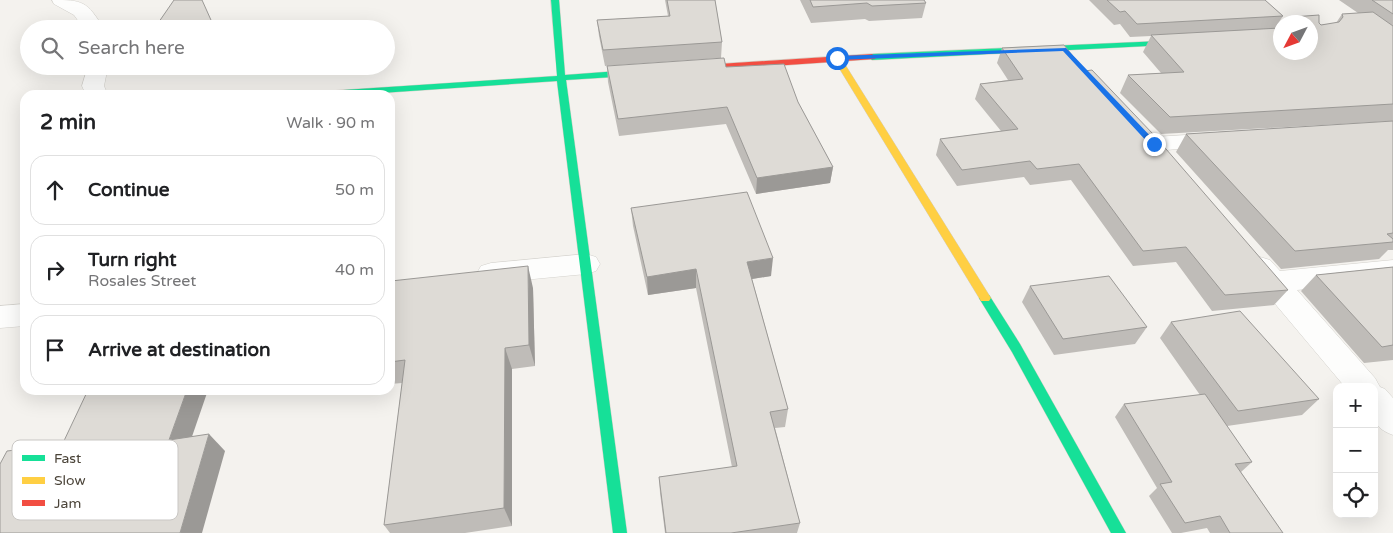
<!DOCTYPE html>
<html lang="en">
<head>
<meta charset="utf-8">
<style>
	body { margin:0; font-family:"Varela Round",sans-serif; background:#f6f6f6; color:#202124 }
	.controls { position:absolute; right:15px; bottom:15px; display:grid; overflow:hidden; border-radius:10px; box-shadow:0 5px 20px #0002 }
	.controls button { width:45px; height:45px; display:grid; place-items:center; padding:0; border:0; border-bottom:1px solid #e0e0e0; background:#fff; color:#202124; font:25px sans-serif }
	.compass { position:absolute; left:1273px; top:15px; width:45px; height:45px; border-radius:50%; background:#fff; box-shadow:0 5px 20px #0002; rotate:229deg }
	.stop { position:absolute; width:15px; height:15px; margin:-11px; border:4px solid #1a73e8; border-radius:50%; background:#fff }
	.stop.end { background:#1a73e8; border-color:#fff; box-shadow:0 1px 5px #0008 }
	.list { margin:0; padding:0; list-style:none }
	h2 { display:flex; justify-content:space-between; align-items:center; height:65px; margin:0; padding:0 20px; font-size:21px }
	h2 small { font-size:16px; font-weight:400; color:#757577 }
	.list li { display:grid; grid-template-columns:32px 1fr auto; gap:15px; align-items:center; box-sizing:border-box; height:70px; margin:0 10px 10px; padding:0 10px; border:1px solid #e0e0e0; border-radius:15px }
	.list b { display:block; font-size:19px; white-space:nowrap }
	.list p { margin:0; font-size:16px; white-space:nowrap; color:#757577 }
	.list em { font-size:16px; font-style:normal; color:#757577 }
	.icon { flex:none; width:28px; height:28px; fill:none; stroke:currentColor; stroke-width:2; stroke-linecap:round; stroke-linejoin:round }
	.map { position:relative; flex:none; width:1393px; height:533px; overflow:hidden }
	.search { position:absolute; background:#fff; box-shadow:0 5px 20px #0002; left:20px; top:20px; width:375px; height:55px; display:flex; align-items:center; gap:12px; box-sizing:border-box; padding:0 18px; border-radius:28px; color:#757577; font-size:19px }
	.panel { position:absolute; background:#fff; box-shadow:0 5px 20px #0002; left:20px; top:90px; width:375px; height:305px; border-radius:15px }
	.map>svg:first-child { display:block }
	.lines { fill:none; stroke-linecap:round; stroke-linejoin:round }
	.street-casing { stroke:#d2d0cb; stroke-width:1 }
	.fast-casing { stroke:#d3cfc5; stroke-width:1 }
	.slow-casing { stroke:#d3cfc5; stroke-width:1 }
	.jam-casing { stroke:#d3cfc5; stroke-width:1 }
	.street { fill:#fdfdfc; fill-rule:evenodd }
	.fast { fill:#16e098; fill-rule:evenodd }
	.slow { fill:#ffcf43; fill-rule:evenodd }
	.jam { fill:#f24e42; fill-rule:evenodd }
	.wall { fill:#bfbcb8 }
	.shaded-wall { fill:#9b9996 }
	.building { fill:#dedbd6; stroke:#9b9996 }
	.route { fill:#1a73e8 }
	.key { fill:#fff; stroke:#c9c7c4; stroke-width:1 }
	.key-label { font-size:14px; fill:#4b4439 }
</style>
</head>
<body>
<div class="map">
<svg width="1393" height="533" viewBox="0 0 1393 533">
	<rect width="100%" height="100%" fill="#f4f2ee"/>
	<g class="lines">
		<defs>
			<g id="street">
				<path d="M52,0C83,0 87,1 104,29H84L74,15L54,4Z"/>
				<path d="M88,66H108L104,86L108,95H86L82,86Z"/>
				<path d="M1219,133L1227,135L1231,140L1227,145L1154,151L1146,149L1142,144L1146,139L1154,137Z"/>
				<path d="M586,254L596,257L600,264L596,271L586,274L491,283L481,280L477,273L481,266L491,263Z"/>
				<path d="M1260,257L1270,260L1280,271L1393,260V280L1297,290L1375,378L1380,387L1385,389L1393,398V435C1367,426 1374,410 1374,387H1345L1250,274L1246,267L1250,260Z"/>
				<path d="M25,304V326L0,328V306Z"/>
			</g>
			<g id="fast">
				<path d="M551,0H559L565,75L645,69L649,72L645,75L566,80L627,533H613L557,81L351,95H309L313,92L557,76Z"/>
				<path d="M1184,40H1187V44L872,60L868,57L872,54Z"/>
				<path d="M985,294L989,295L1020,344L1126,533H1111L1012,352L979,298L981,295Z"/>
			</g>
			<path id="slow" d="M837,55L841,58L989,295L991,298L989,301H981L833,58Z"/>
			<path id="jam" d="M872,54L876,57L875,59L688,72L684,69L688,66Z"/>
		</defs>
		<!-- street casing -->
		<use href="#street" class="street-casing"/>
		<!-- fast casing -->
		<use href="#fast" class="fast-casing"/>
		<!-- slow casing -->
		<use href="#slow" class="slow-casing"/>
		<!-- jam casing -->
		<use href="#jam" class="jam-casing"/>
		<!-- street -->
		<use href="#street" class="street"/>
		<!-- fast -->
		<use href="#fast" class="fast"/>
		<!-- slow -->
		<use href="#slow" class="slow"/>
		<!-- jam -->
		<use href="#jam" class="jam"/>
	</g>
	<!-- wall -->
	<g class="wall">
		<path d="M665,0H715L722,42L721,58L605,66L599,36L597,20L668,16Z"/>
		<path d="M800,0H924L926,3L922,18L869,21L865,19L811,23Z"/>
		<path d="M1089,0H1265L1283,16L1275,28L1280,52L1310,22H1289L1292,17L1319,23L1321,25L1336,23L1342,14L1358,13L1339,0H1393V121L1161,134L1120,93L1128,75L1161,73L1143,52L1151,36L1130,37L1120,24L1114,25Z"/>
		<path d="M1002,48L1085,71L1288,290L1274,305L1212,311L1176,262L1133,266L1071,180L1030,185L1024,177L957,186L936,155L940,139L1001,131L975,99L980,84L1008,80L997,63Z"/>
		<path d="M147,66H175L148,68Z"/>
		<path d="M607,66L726,67L798,102L833,167L830,183L756,194L726,124L619,136L608,82Z"/>
		<path d="M1393,121V250H1388L1379,259L1281,269L1176,152L1186,134Z"/>
		<path d="M631,208L771,276L752,279L788,409L785,427L775,428L800,523L797,533H665L660,493L659,477L732,467L696,288L648,295L633,226Z"/>
		<path d="M1393,267V360L1364,363L1301,291L1316,275Z"/>
		<path d="M1030,286L1147,327L1135,344L1054,355L1022,302Z"/>
		<path d="M390,288H533L535,366L512,369V526L465,533H390L384,525L402,383L390,384Z"/>
		<path d="M1171,322L1319,399L1302,415L1227,426L1252,462L1241,472L1283,533H1210L1207,528L1181,533H1172L1149,496L1157,488L1115,417L1124,404L1200,395L1160,338Z"/>
	</g>
	<!-- shaded-wall -->
	<g class="shaded-wall">
		<path d="M833,167L830,183L756,194L757,178Z"/>
		<path d="M773,258L771,276L746,280L747,262Z"/>
		<path d="M528,266L533,288L535,366L529,345Z"/>
		<path d="M696,269V288L648,295L647,277Z"/>
		<path d="M505,348L512,369V526L504,508Z"/>
		<path d="M187,390H208L185,457L169,440Z"/>
		<path d="M209,434L225,451L202,533H180Z"/>
	</g>
	<!-- building -->
	<g class="building">
		<path d="M174,0H202L215,29H154Z"/>
		<path d="M667,0H715L722,42L603,50L597,20L670,16Z"/>
		<path d="M810,0H924L926,3L872,6L867,3L813,7Z"/>
		<path d="M1107,0H1265L1283,16L1137,24L1125,11L1120,12Z"/>
		<path d="M1372,0H1393V14Z"/>
		<path d="M1373,12L1393,26V104L1170,117L1128,75L1184,72L1151,35L1280,28V52H1310V22H1291L1292,17L1319,15V23L1321,25L1339,22L1343,17L1342,14Z"/>
		<path d="M1064,45L1085,71L1092,70L1153,134L1288,290L1225,295L1186,247L1143,251L1079,164L1037,169L1030,161L962,170L940,139L1018,129L980,84L1023,79L1002,48Z"/>
		<path d="M724,58L726,67L784,64L798,102L833,167L757,178L727,107L618,119L607,66Z"/>
		<path d="M1393,121V233L1387,234L1393,239V242L1295,251L1186,134Z"/>
		<path d="M747,192L773,258L747,262L788,409L770,412L800,523L731,533H666L659,477L737,466L696,269L647,277L631,208Z"/>
		<path d="M528,266L529,345L505,348L504,508L384,525L405,360L390,362V288L391,281Z"/>
		<path d="M1393,267V345L1382,347L1316,275Z"/>
		<path d="M1109,276L1147,327L1063,339L1030,286Z"/>
		<path d="M1240,311L1319,399L1238,411L1171,322Z"/>
		<path d="M88,390H187L169,440L209,434L180,533H0V464L7,451L62,445Z"/>
		<path d="M1205,394L1252,462L1235,464L1283,533H1230L1220,516L1185,523L1160,484L1172,482L1124,404Z"/>
	</g>
	<!-- route -->
	<path class="route" d="M1066,48L1156,142V146H1151L1063,51L837,60L834,58L837,56Z"/>
	<!-- legend -->
	<rect x="12" y="440" width="166" height="80" rx="8" class="key"/>
	<rect x="22" y="455" width="23" height="6" fill="#16e098"/>
	<rect x="22" y="477" width="23" height="7" fill="#ffcf43"/>
	<rect x="22" y="500" width="23" height="6" fill="#f24e42"/>
	<g class="key-label">
		<text x="54" y="463">Fast</text>
		<text x="54" y="485">Slow</text>
		<text x="54" y="508">Jam</text>
	</g>
</svg>
<div class="controls">
<button>+</button>
<button>−</button>
<button><svg class="icon" aria-label="locate" viewBox="0 0 24 24"><circle cx="12" cy="12" r="6"/><path d="M12 2v4M12 18v4M2 12h4M18 12h4"/></svg></button>
</div>
<svg class="compass" viewBox="-18 -18 36 36"><path d="M0-13l5 13h-10z" fill="#e53935"/><path d="M0 13l5-13h-10z" fill="#757577"/></svg>
<div class="stop" style="left:837px;top:58px"></div>
<div class="stop end" style="left:1154px;top:144px"></div>
<div class="search"><svg class="icon" aria-label="search" viewBox="0 0 24 24"><circle cx="10" cy="10" r="6"/><path d="M15 15l6 6"/></svg>Search here</div>
<section class="panel">
<h2>2 min<small>Walk · 90 m</small></h2>
<ul class="list">
<li><svg class="icon" aria-label="ahead" viewBox="0 0 24 24"><path d="M12 20V5M6 11l6-6 6 6"/></svg><div><b>Continue</b></div><em>50 m</em></li>
<li><svg class="icon" aria-label="right" viewBox="0 0 24 24"><path d="M7 20v-9h11M14 6l5 5-5 5"/></svg><div><b>Turn right</b><p>Rosales Street</p></div><em>40 m</em></li>
<li><svg class="icon" aria-label="arrive" viewBox="0 0 24 24"><path d="M6 21V4h12l-3 4 3 4H6"/></svg><div><b>Arrive at destination</b></div></li>
</ul>
</section>
</div>
</body>
</html>
